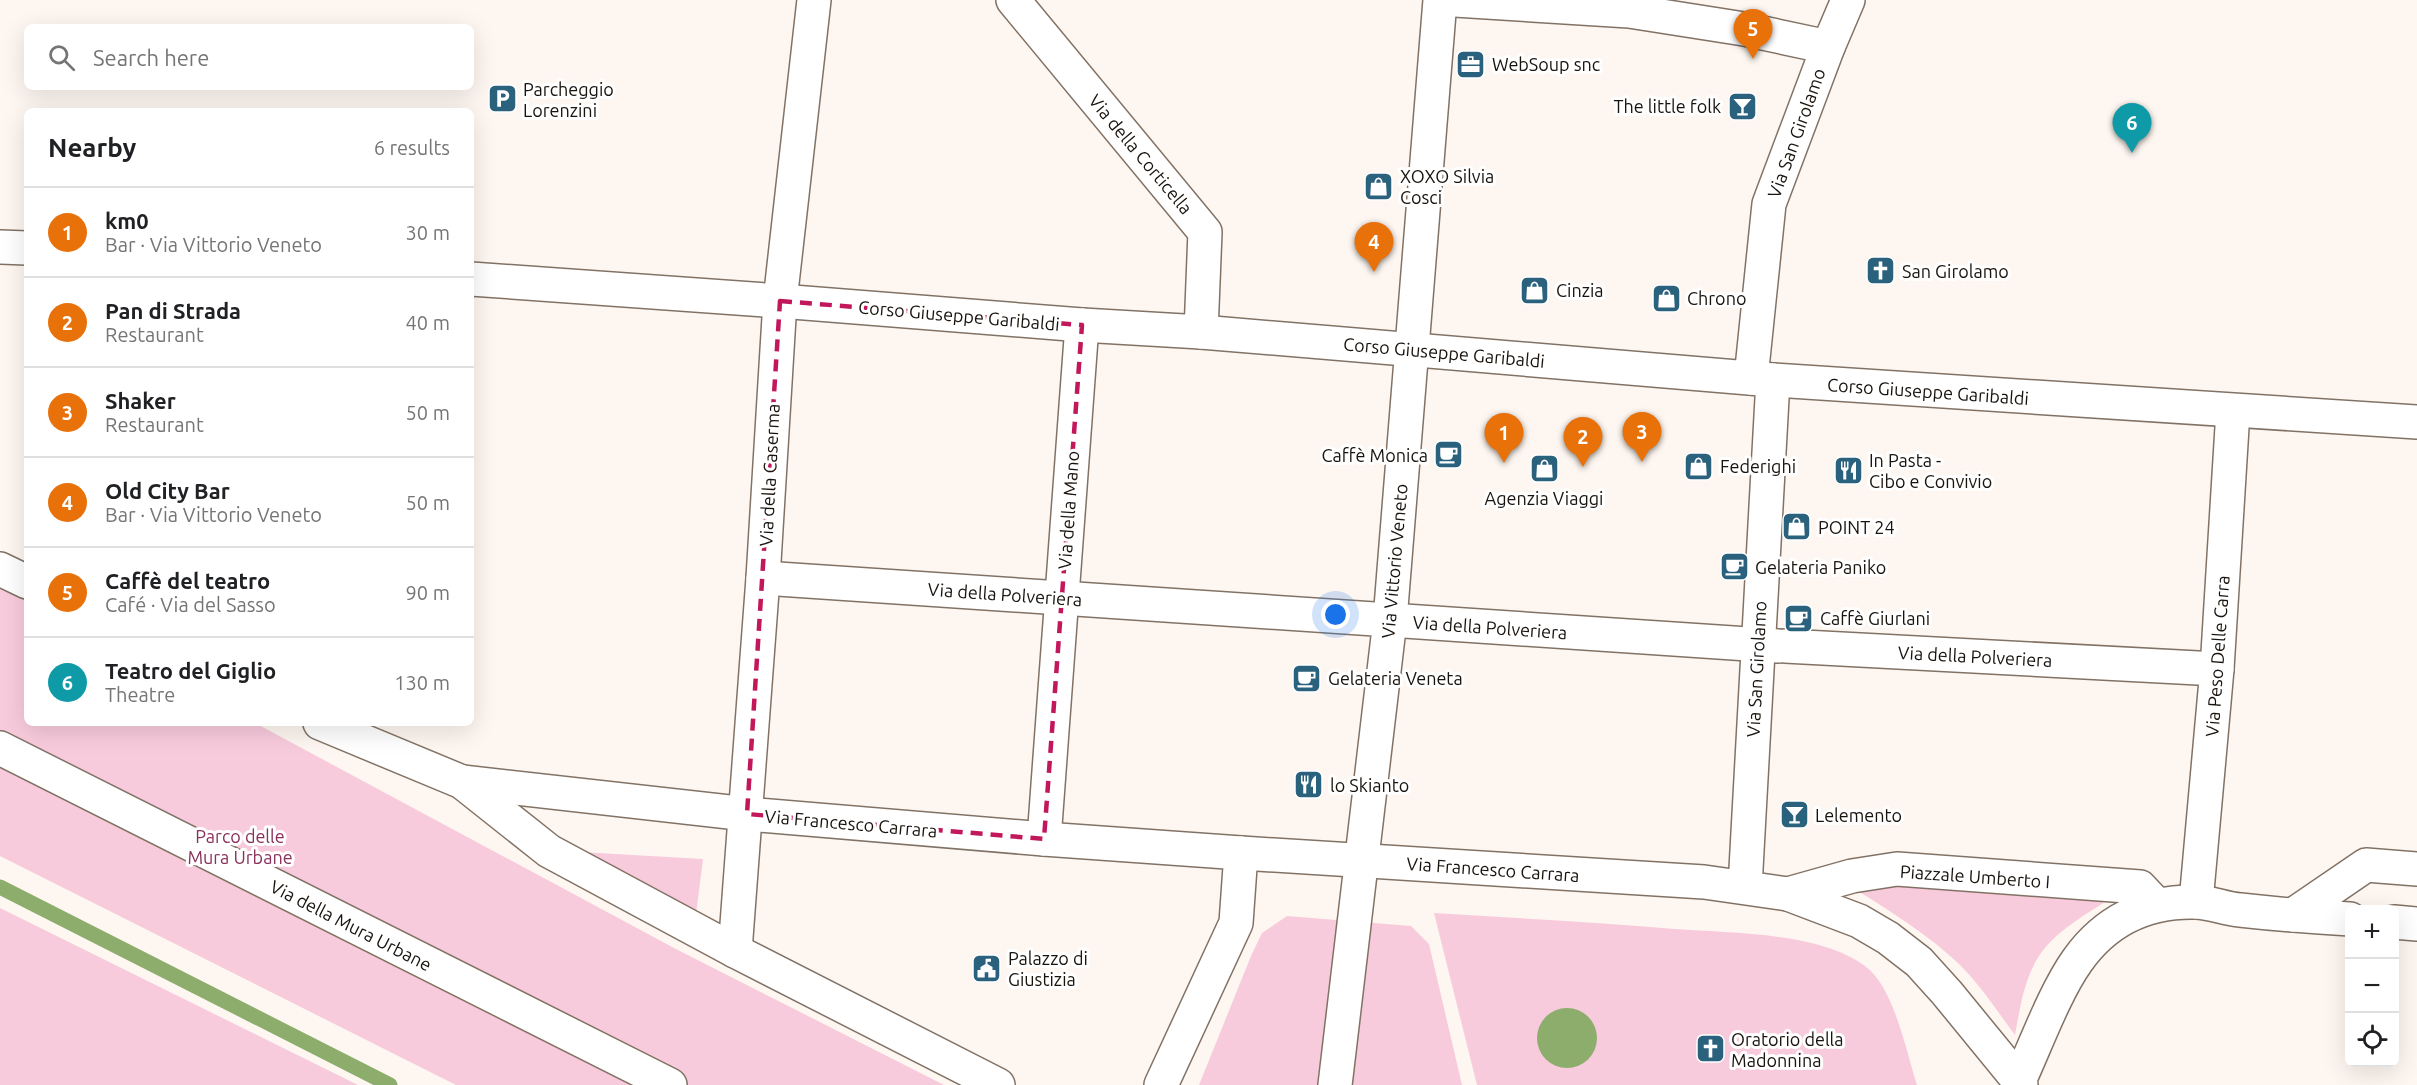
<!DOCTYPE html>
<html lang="en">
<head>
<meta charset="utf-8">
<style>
	body { margin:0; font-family:Ubuntu,sans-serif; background:#f6f6f6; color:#202124 }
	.controls { position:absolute; right:18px; bottom:18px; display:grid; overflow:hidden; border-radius:9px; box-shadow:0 6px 24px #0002 }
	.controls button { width:54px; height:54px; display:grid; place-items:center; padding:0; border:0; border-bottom:2px solid #e0e0e0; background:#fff; color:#202124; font:30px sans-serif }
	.you { position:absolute; left:1336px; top:615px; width:21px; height:21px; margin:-15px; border:4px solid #fff; border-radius:50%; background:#1a73e8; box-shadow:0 0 0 9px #1a73e833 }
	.badge { display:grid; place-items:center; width:39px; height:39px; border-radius:50%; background:#0b8043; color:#fff; font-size:20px; font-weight:700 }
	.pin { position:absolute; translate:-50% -50px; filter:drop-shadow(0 2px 3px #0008) }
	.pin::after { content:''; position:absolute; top:32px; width:21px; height:18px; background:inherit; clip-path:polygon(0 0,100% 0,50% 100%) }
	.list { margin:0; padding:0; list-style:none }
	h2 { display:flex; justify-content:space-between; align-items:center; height:78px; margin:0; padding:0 24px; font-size:26px }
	h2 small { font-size:20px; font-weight:400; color:#757577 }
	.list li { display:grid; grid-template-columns:39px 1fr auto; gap:18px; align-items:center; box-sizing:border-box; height:90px; padding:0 24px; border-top:2px solid #e0e0e0 }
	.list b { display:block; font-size:22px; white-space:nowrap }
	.list p { margin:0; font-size:20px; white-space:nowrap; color:#757577 }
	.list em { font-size:20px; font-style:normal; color:#757577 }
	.icon { flex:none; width:33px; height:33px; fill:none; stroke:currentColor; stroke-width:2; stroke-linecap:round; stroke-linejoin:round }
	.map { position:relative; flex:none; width:2417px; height:1085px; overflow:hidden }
	.search { position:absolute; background:#fff; box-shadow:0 6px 24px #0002; left:24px; top:24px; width:450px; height:66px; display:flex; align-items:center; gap:15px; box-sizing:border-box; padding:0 21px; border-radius:9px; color:#757577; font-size:22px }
	.panel { position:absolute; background:#fff; box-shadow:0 6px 24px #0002; left:24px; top:108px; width:450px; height:618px; border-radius:9px }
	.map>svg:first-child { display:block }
	.green { fill:#f8cbdc; fill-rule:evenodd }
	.water { fill:#8dad6c }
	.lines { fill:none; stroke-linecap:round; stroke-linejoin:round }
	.stream { stroke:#8dad6c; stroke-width:15 }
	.pedestrian-casing { stroke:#827265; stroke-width:36 }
	.minor-casing { stroke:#827265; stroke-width:36 }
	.pedestrian { stroke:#fff; stroke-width:33 }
	.minor { stroke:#fff; stroke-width:33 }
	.marked { fill:none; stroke:#c2185b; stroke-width:4.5; stroke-dasharray:12 8; stroke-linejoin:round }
	.labels { text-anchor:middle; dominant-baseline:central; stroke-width:6; stroke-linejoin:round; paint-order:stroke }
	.poi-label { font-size:18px; fill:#19130e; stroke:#fff; text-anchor:start }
	.street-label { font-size:18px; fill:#19130e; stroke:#fff }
	.park-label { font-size:18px; fill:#88315b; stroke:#fff }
</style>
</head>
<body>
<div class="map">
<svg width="2417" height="1085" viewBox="0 0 2417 1085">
	<rect width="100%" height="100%" fill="#fef7f1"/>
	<!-- green -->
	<g class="green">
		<path d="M0,586L27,600V723H255L674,948L944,1085H456L0,856Z"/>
		<path d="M581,852L703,859L696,914Z"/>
		<path d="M1887,882L2111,898C2087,914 2055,931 2039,956C2024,979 2020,1008 2015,1035C1997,1011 1981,986 1960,965C1930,936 1893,913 1858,891Z"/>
		<path d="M0,908L358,1085H0Z"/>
		<path d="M1434,913C1514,918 1595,922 1675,929C1730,933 1819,932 1865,966C1894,987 1906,1051 1917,1085H1477ZM1544,1019L1585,1062L1568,1067L1539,1048C1537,1036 1539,1029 1544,1019Z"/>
		<path d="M1287,916L1411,926L1429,944L1462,1085H1199L1251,956L1262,933Z"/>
	</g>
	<!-- water -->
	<circle class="water" cx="1567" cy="1038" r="30"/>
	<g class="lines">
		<!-- stream -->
		<path class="stream" d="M0,887L390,1085"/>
		<defs>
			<g id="pedestrian">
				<path d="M1455,0L1629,11L1744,29L1828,47"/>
				<path d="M1201,332L1773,380L1745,887"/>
				<path d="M1751,378L1769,204L1828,47L1848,0"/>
				<path d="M1061,598L1778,646"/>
				<path d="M0,748L670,1085"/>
				<path d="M1241,853L1704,882L1788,894L1859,921L1888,938L1919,962L1947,993L2019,1081"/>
				<path d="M1788,894L1852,876L1897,869L2140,887L2157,905"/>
				<path d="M1335,1085L1390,620L1440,0"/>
			</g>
			<g id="minor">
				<path d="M0,247L27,248"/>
				<path d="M471,279L780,301L1082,325L1201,332L1205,232L1013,0"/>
				<path d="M1773,380L2417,422"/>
				<path d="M0,569L27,582"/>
				<path d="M763,578L1061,598"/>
				<path d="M1785,646L2217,669"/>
				<path d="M320,723L462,782L549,851L735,951L998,1085"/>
				<path d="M462,782L747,814L1044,839L1241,853L1236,923L1161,1085"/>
				<path d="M1044,839L1082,325"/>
				<path d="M2196,902L2217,669L2233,411"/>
				<path d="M2293,915L2366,865L2417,869"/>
				<path d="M2394,922L2417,924"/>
				<path d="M735,951L763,578L780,301L814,0"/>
				<path d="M2021,1085L2019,1081C2036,1044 2055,992 2077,961C2105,921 2146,901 2195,902C2210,902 2225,909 2240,910C2276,914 2313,917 2350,919"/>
			</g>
		</defs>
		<!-- pedestrian casing -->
		<use href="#pedestrian" class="pedestrian-casing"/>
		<!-- minor casing -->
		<use href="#minor" class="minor-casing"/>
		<!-- pedestrian -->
		<use href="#pedestrian" class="pedestrian"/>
		<!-- minor -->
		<use href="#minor" class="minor"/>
	</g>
	<!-- marked area -->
	<path class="marked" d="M780,301L1082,325L1044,839L747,814Z"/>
	<!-- icons -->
	<defs>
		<symbol id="office-square" viewBox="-11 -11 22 22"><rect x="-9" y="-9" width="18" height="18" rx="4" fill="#2a617c" stroke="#fff"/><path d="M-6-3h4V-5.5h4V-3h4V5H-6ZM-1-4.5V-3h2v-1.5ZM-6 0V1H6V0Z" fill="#fff"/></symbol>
		<symbol id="parking-square" viewBox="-11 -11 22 22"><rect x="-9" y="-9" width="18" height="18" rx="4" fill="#2a617c" stroke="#fff"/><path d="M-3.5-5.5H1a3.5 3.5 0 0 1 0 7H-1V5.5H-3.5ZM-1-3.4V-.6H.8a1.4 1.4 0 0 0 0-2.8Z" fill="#fff"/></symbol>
		<symbol id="bar-square" viewBox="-11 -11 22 22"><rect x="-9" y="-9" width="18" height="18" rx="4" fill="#2a617c" stroke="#fff"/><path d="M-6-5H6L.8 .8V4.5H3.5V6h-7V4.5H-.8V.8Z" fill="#fff"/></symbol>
		<symbol id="shop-square" viewBox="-11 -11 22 22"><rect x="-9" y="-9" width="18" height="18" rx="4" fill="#2a617c" stroke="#fff"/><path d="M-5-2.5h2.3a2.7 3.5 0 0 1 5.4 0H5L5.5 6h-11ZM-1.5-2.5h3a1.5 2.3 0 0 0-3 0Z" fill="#fff"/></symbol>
		<symbol id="church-square" viewBox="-11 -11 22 22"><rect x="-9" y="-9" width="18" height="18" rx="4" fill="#2a617c" stroke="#fff"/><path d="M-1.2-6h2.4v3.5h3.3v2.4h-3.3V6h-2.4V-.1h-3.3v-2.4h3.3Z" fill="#fff"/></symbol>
		<symbol id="cafe-square" viewBox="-11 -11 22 22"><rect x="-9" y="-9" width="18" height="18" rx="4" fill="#2a617c" stroke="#fff"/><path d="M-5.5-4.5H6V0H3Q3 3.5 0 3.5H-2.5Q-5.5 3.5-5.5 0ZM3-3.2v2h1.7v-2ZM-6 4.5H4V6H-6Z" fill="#fff"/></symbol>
		<symbol id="restaurant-square" viewBox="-11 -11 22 22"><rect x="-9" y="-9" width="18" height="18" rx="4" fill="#2a617c" stroke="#fff"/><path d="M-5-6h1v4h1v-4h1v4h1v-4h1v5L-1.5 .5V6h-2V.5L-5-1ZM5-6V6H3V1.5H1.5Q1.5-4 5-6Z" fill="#fff"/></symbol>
		<symbol id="civic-square" viewBox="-11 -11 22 22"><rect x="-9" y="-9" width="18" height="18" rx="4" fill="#2a617c" stroke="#fff"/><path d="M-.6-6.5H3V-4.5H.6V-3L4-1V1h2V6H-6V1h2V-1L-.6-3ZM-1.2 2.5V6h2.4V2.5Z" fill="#fff"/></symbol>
	</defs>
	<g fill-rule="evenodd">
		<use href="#office-square" x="1454" y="48" width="33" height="33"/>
		<use href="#parking-square" x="486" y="82" width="33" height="33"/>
		<use href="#bar-square" x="1726" y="90" width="33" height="33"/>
		<use href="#shop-square" x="1362" y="170" width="33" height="33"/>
		<use href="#church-square" x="1864" y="254" width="33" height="33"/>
		<use href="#shop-square" x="1518" y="274" width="33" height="33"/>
		<use href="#shop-square" x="1650" y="282" width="33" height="33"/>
		<use href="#cafe-square" x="1432" y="438" width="33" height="33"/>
		<use href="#shop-square" x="1682" y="450" width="33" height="33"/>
		<use href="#shop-square" x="1528" y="452" width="33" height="33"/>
		<use href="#restaurant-square" x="1832" y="454" width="33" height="33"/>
		<use href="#shop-square" x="1780" y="510" width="33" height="33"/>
		<use href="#cafe-square" x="1718" y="550" width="33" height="33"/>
		<use href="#cafe-square" x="1782" y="602" width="33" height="33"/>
		<use href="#cafe-square" x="1290" y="662" width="33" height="33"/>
		<use href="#restaurant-square" x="1292" y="768" width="33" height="33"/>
		<use href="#bar-square" x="1778" y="798" width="33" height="33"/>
		<use href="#civic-square" x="970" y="952" width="33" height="33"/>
		<use href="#church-square" x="1694" y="1032" width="33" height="33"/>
	</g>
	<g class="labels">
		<!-- poi labels -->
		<g class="poi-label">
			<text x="1492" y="64">WebSoup snc</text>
			<text x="523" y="89">Parcheggio<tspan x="523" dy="21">Lorenzini</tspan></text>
			<text x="1721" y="106" text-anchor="end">The little folk</text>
			<text x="1400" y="176">XOXO Silvia<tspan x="1400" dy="21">Cosci</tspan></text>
			<text x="1902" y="271">San Girolamo</text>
			<text x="1556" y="290">Cinzia</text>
			<text x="1687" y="298">Chrono</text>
			<text x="1428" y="455" text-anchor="end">Caffè Monica</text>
			<text x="1869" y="460">In Pasta -<tspan x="1869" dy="21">Cibo e Convivio</tspan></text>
			<text x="1720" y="466">Federighi</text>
			<text x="1544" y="498" text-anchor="middle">Agenzia Viaggi</text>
			<text x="1818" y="527">POINT 24</text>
			<text x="1755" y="567">Gelateria Paniko</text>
			<text x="1820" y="618">Caffè Giurlani</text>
			<text x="1328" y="678">Gelateria Veneta</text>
			<text x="1330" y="785">lo Skianto</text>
			<text x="1815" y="815">Lelemento</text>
			<text x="1008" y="958">Palazzo di<tspan x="1008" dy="21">Giustizia</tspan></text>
			<text x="1731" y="1039">Oratorio della<tspan x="1731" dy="21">Madonnina</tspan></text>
		</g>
		<!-- street labels -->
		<g class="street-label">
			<text transform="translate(1796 133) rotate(-70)">Via San Girolamo</text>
			<text transform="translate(1141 154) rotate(50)">Via della Corticella</text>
			<text transform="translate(959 315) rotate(5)">Corso Giuseppe Garibaldi</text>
			<text transform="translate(1444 352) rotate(5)">Corso Giuseppe Garibaldi</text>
			<text transform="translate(1928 391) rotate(4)">Corso Giuseppe Garibaldi</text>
			<text transform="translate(769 475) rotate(-87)">Via della Caserma</text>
			<text transform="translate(1068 510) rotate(-86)">Via della Mano</text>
			<text transform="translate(1394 561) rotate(-85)">Via Vittorio Veneto</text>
			<text transform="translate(1005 594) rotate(4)">Via della Polveriera</text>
			<text transform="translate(1490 627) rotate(4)">Via della Polveriera</text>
			<text transform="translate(1975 656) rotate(3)">Via della Polveriera</text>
			<text transform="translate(2217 656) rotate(-86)">Via Peso Delle Carra</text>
			<text transform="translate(1756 669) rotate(-87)">Via San Girolamo</text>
			<text transform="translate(851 823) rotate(5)">Via Francesco Carrara</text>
			<text transform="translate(1493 869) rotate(4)">Via Francesco Carrara</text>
			<text transform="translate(1975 876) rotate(4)">Piazzale Umberto I</text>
			<text transform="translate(351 925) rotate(27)">Via della Mura Urbane</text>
		</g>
		<!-- park labels -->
		<g class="park-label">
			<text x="240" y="836">Parco delle<tspan x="240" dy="21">Mura Urbane</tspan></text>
		</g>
	</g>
</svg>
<div class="controls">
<button>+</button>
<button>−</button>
<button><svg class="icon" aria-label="locate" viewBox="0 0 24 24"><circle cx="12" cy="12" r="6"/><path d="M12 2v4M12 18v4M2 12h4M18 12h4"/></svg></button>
</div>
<div class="you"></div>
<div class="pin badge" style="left:1504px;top:463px;background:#e8710a">1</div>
<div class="pin badge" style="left:1583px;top:467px;background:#e8710a">2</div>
<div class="pin badge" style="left:1642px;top:462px;background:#e8710a">3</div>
<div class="pin badge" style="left:1374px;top:272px;background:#e8710a">4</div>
<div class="pin badge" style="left:1753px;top:59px;background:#e8710a">5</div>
<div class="pin badge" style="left:2132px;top:153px;background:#0f9aa8">6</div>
<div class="search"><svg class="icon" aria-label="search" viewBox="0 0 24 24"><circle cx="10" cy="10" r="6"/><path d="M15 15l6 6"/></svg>Search here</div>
<section class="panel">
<h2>Nearby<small>6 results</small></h2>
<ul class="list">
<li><span class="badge" style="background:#e8710a">1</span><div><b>km0</b><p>Bar · Via Vittorio Veneto</p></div><em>30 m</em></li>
<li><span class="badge" style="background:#e8710a">2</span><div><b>Pan di Strada</b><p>Restaurant</p></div><em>40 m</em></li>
<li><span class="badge" style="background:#e8710a">3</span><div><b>Shaker</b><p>Restaurant</p></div><em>50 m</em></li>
<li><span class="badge" style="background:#e8710a">4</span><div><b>Old City Bar</b><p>Bar · Via Vittorio Veneto</p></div><em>50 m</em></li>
<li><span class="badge" style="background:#e8710a">5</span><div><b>Caffè del teatro</b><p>Café · Via del Sasso</p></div><em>90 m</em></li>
<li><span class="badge" style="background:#0f9aa8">6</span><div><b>Teatro del Giglio</b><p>Theatre</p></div><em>130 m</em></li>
</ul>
</section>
</div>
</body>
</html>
